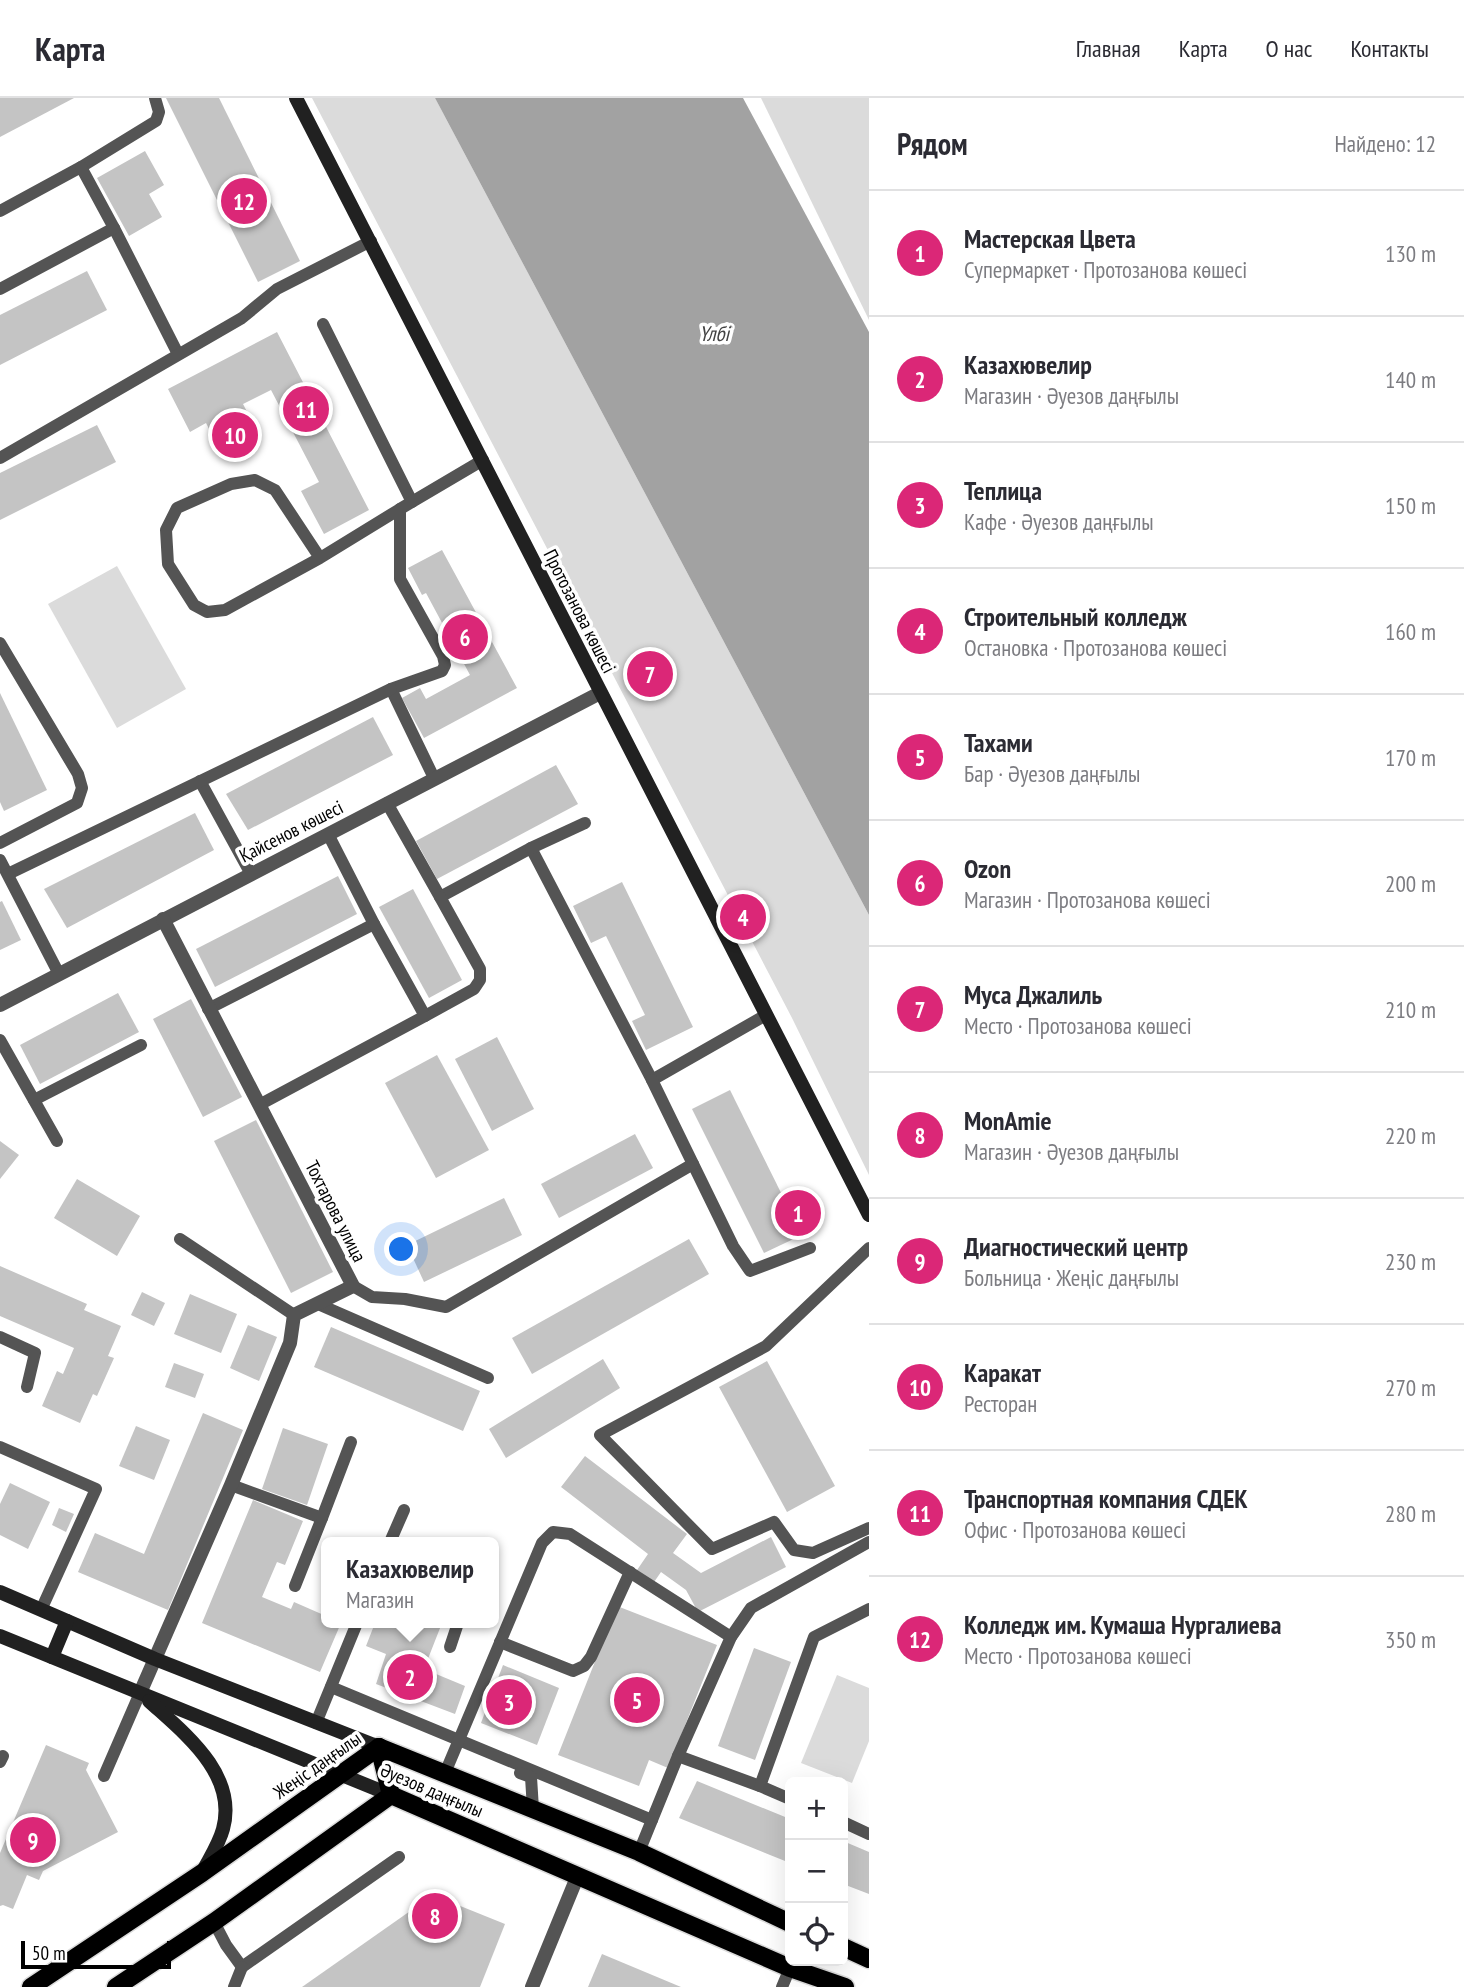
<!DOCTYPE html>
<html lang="ru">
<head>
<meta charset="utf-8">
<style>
	body { margin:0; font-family:"PT Sans Narrow",sans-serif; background:#f7f7f7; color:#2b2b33 }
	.controls { position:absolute; right:21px; bottom:21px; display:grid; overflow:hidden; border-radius:10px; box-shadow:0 7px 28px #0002 }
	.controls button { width:63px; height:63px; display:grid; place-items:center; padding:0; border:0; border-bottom:2px solid #e1e1e2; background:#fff; color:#2b2b33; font:35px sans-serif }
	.scale { position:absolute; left:21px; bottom:18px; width:150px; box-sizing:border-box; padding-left:7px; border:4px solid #000; border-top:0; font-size:19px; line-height:24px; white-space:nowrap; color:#000; -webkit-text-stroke:5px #fff; paint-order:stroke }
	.you { position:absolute; left:402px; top:1152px; width:24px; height:24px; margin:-18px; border:5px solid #fff; border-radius:50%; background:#1a73e8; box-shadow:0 0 0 10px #1a73e833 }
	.badge { display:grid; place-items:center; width:46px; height:46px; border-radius:50%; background:#db2777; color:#fff; font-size:23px; font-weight:700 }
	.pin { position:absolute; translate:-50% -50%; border:4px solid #fff; box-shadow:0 2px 7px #0006 }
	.popup { position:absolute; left:321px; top:1439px; width:178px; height:91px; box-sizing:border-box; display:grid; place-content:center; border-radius:10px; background:#fff; filter:drop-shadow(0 2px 5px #0005); font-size:23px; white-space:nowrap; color:#7c7c81 }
	.popup b { font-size:26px; color:#2b2b33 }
	.popup::after { content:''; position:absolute; left:50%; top:100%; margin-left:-14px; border:14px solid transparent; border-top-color:#fff }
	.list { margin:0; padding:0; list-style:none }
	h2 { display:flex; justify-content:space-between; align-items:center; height:91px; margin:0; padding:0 28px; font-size:30px }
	h2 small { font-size:23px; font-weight:400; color:#7c7c81 }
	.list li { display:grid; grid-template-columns:46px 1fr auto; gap:21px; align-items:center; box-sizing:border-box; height:126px; padding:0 28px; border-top:2px solid #e1e1e2 }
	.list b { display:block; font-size:26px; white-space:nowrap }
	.list p { margin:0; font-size:23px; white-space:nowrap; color:#7c7c81 }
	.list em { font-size:23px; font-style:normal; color:#7c7c81 }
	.icon { flex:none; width:38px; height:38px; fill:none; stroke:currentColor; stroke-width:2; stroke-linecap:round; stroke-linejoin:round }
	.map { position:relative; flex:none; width:869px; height:1889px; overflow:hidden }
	header { display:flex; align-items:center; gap:42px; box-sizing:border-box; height:98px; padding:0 35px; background:#fff; border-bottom:2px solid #e1e1e2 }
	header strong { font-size:33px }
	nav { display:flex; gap:38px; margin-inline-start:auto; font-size:24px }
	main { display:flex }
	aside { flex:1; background:#fff }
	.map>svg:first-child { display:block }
	.green { fill:#dbdbdb }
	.water { fill:#a2a2a2 }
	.building { fill:#c4c4c4 }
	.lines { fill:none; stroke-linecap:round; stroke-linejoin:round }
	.primary-casing { stroke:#dbdbdb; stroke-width:21 }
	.lane { stroke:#545454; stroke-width:12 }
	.street { stroke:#545454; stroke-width:14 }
	.secondary { stroke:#212121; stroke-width:14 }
	.primary { stroke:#000; stroke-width:18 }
	.labels { text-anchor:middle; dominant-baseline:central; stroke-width:7; stroke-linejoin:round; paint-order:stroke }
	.street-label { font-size:19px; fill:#000; stroke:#fff }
	.water-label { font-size:21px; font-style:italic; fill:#434343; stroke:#fff }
</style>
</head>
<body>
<header>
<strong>Карта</strong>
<nav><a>Главная</a><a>Карта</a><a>О нас</a><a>Контакты</a></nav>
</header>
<main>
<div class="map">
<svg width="869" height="1889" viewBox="0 0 869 1889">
	<rect width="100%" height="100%" fill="#fff"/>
	<!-- green -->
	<g class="green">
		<path d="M312,0H435L869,817V1077L792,920Z"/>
		<path d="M761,0H869V222Z"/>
		<path d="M117,468L186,591L117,630L48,506Z"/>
		<path d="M837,1577L869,1590V1643L852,1685L801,1665Z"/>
	</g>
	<!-- water -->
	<path class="water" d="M435,0H743L869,234V817Z"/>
	<!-- building -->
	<g class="building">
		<path d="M0,0H74L0,39Z"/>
		<path d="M166,0H219L300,163L258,184Z"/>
		<path d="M145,53L164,87L149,96L162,119L129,138L97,80Z"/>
		<path d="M87,173L107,212L0,267V217Z"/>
		<path d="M277,234L369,412L324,436L301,393L319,384L271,292L243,306L261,341L224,360L206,325L190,334L168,291Z"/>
		<path d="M97,327L116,364L0,422V375Z"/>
		<path d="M442,452L517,590L424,640L402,600L420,590L426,601L470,577L426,495L422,497L408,470Z"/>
		<path d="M0,595L47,692L4,713L0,704Z"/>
		<path d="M373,619L393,657L248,732L226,696Z"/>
		<path d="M556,667L578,706L437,781L416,743Z"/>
		<path d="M195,715L214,752L67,830L44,791Z"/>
		<path d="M338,778L357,816L215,889L196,851Z"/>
		<path d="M622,784L693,929L646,952L632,923L645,917L606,838L591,845L573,808Z"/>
		<path d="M413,791L462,882L429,900L379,809Z"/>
		<path d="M2,803L21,842L0,852V804Z"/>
		<path d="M118,895L139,934L40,986L20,947Z"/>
		<path d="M191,901L242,999L203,1019L153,921Z"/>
		<path d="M497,939L534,1011L492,1033L455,961Z"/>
		<path d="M437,957L489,1052L436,1080L385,985Z"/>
		<path d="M730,992L802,1137L764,1155L692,1011Z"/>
		<path d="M256,1022L333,1174L291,1195L214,1043Z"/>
		<path d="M635,1036L653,1070L559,1120L541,1086Z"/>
		<path d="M0,1043L19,1057L0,1081Z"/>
		<path d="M77,1081L140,1118L117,1158L54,1120Z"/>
		<path d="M504,1100L522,1137L424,1184L407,1147Z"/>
		<path d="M689,1141L709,1176L532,1276L512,1240Z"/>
		<path d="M0,1168L87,1206L84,1212L121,1228L108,1258L114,1260L97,1298L93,1296L80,1325L42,1308L57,1273L63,1276L74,1250L0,1218Z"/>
		<path d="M142,1194L165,1205L154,1228L131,1217Z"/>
		<path d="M190,1196L237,1216L221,1255L174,1236Z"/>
		<path d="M248,1227L277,1239L259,1283L230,1270Z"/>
		<path d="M331,1229L480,1293L463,1333L314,1269Z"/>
		<path d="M603,1261L620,1290L506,1360L489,1331Z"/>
		<path d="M767,1263L835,1388L787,1414L719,1289Z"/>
		<path d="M174,1265L204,1276L195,1300L165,1289Z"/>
		<path d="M203,1315L243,1332L168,1512L78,1474L95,1435L144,1456Z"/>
		<path d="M136,1328L170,1342L154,1382L119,1368Z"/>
		<path d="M283,1330L328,1346L307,1407L262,1391Z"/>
		<path d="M585,1358L687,1436L673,1455L701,1475L771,1439L786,1469L698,1514L686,1492L661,1474L652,1487L635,1475L648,1456L561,1389Z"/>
		<path d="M10,1385L50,1404L28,1451L0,1437V1406Z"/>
		<path d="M253,1402L303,1423L285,1467L277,1464L262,1499L291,1511L294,1504L326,1518V1525H341L320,1574L202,1525Z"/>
		<path d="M59,1410L74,1416L66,1434L52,1427Z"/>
		<path d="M617,1508L717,1547L668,1670L649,1662L639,1688L558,1657Z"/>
		<path d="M375,1525H442L424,1571L465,1588L455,1616L376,1586L386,1556L366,1548Z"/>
		<path d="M754,1550L791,1564L755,1662L718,1648Z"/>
		<path d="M503,1567L559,1590L537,1647L481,1625Z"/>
		<path d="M46,1647L89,1665L86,1672L118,1734L43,1773L39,1782L27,1777L13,1811L3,1807L0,1808V1755Z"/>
		<path d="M697,1683L790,1721V1765L679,1720Z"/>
		<path d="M843,1743L869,1754V1796L843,1786Z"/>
		<path d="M433,1797L505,1826L480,1889H302Z"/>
		<path d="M602,1856L681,1889H588Z"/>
	</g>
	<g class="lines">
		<defs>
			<g id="primary">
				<path d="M379,1649L639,1754L790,1825"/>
				<path d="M391,1697L790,1870L845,1889"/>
				<path d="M843,1849L869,1861"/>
				<path d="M31,1889L202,1775L379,1649"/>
				<path d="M116,1889L214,1824L391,1697L379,1649"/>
			</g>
		</defs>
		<!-- primary casing -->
		<use href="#primary" class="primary-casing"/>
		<!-- lane -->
		<g class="lane">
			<path d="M0,113L81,69L156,23L159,14L155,0"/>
			<path d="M114,130L178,256"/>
			<path d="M0,191L114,130L81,69"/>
			<path d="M323,226L412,404"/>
			<path d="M0,360L242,220L277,191L371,143"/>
			<path d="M320,460L275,392L255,382L231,386L177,410L166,432L168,466L194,507L207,514L225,512L320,460L400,411"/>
			<path d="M0,545L78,676L82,690L77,705L0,745"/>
			<path d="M434,680L391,591L442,573L445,567L443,558L400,481V411L483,362"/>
			<path d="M200,683L251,776"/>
			<path d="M387,705L440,799L531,750L652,982L766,917"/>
			<path d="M531,750L585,725"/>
			<path d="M0,762L59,876"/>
			<path d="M8,776L391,591"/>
			<path d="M208,911L374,826L328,736"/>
			<path d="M425,918L474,891L480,882V871L440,799"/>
			<path d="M0,942L57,1043"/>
			<path d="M652,982L733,1148L750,1173L810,1150"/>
			<path d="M34,1002L141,947"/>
			<path d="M259,1007L425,918L374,826"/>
			<path d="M180,1141L294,1217"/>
			<path d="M869,1150L766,1248L600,1337L712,1451L774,1424L794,1452L813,1455L869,1430"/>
			<path d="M353,1188L372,1199L405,1201L446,1209L693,1066"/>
			<path d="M318,1206L488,1280"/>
			<path d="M0,1239L35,1255L27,1289"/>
			<path d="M0,1349L96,1391L41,1512"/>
			<path d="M231,1387L322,1420L295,1488"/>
			<path d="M322,1420L351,1344"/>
			<path d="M390,1444L404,1412"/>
			<path d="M500,1544L573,1573L584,1568L591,1559L630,1474"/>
			<path d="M450,1549L458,1525"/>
			<path d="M331,1589L652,1722"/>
			<path d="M316,1625L357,1525"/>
			<path d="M678,1658L760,1688"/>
			<path d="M0,1664L3,1658"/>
			<path d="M445,1675L542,1445L553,1434L570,1436L731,1539"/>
			<path d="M520,1675L531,1679L533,1711"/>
			<path d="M104,1678L140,1595"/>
			<path d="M790,1701L760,1688L814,1539L869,1511"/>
			<path d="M843,1724L869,1736"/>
			<path d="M639,1754L678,1658L731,1539L751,1510L869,1444"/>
			<path d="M214,1824L226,1847L242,1869L399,1759"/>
			<path d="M234,1889L242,1869"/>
			<path d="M782,1889L790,1870"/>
		</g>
		<!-- street -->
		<g class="street">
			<path d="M0,907L600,595"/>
			<path d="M140,1595L231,1387L290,1245L294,1217L353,1188L163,821"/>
			<path d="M532,1889L578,1777"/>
		</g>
		<!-- secondary -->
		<g class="secondary">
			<path d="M296,0L869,1117"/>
			<path d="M0,1494L155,1561L379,1649"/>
			<path d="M0,1538L391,1697"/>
			<path d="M52,1559L67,1523"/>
			<path d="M149,1603C184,1635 238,1676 223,1731C219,1746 209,1761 202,1775"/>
		</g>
		<!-- primary -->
		<use href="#primary" class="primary"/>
	</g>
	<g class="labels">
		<!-- street labels -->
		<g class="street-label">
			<text transform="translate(580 513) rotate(63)">Протозанова көшесі</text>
			<text transform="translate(291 733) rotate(-27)">Қайсенов көшесі</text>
			<text transform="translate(336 1113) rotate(63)">Тохтарова улица</text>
			<text transform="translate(317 1667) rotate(-35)">Жеңіс даңғылы</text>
			<text transform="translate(432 1692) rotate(23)">Әуезов даңғылы</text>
		</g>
		<!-- water labels -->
		<g class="water-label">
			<text x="714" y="235">Үлбі</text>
		</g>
	</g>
</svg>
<div class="controls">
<button>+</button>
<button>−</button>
<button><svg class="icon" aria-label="locate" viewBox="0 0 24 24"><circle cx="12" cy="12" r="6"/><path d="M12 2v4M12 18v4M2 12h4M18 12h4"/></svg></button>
</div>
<div class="scale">50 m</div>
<div class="you"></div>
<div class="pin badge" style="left:798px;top:1115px">1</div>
<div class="pin badge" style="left:410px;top:1579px">2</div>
<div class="popup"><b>Казахювелир</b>Магазин</div>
<div class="pin badge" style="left:509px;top:1604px">3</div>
<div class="pin badge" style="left:743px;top:819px">4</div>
<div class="pin badge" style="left:637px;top:1602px">5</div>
<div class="pin badge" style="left:465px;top:539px">6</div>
<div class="pin badge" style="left:650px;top:576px">7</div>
<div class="pin badge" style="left:435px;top:1818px">8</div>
<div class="pin badge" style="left:33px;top:1742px">9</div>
<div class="pin badge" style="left:235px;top:337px">10</div>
<div class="pin badge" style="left:306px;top:311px">11</div>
<div class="pin badge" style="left:244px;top:103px">12</div>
</div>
<aside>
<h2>Рядом<small>Найдено: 12</small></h2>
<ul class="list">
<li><span class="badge">1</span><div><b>Мастерская Цвета</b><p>Супермаркет · Протозанова көшесі</p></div><em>130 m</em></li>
<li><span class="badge">2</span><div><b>Казахювелир</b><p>Магазин · Әуезов даңғылы</p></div><em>140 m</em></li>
<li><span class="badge">3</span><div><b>Теплица</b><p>Кафе · Әуезов даңғылы</p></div><em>150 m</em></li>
<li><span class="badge">4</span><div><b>Строительный колледж</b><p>Остановка · Протозанова көшесі</p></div><em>160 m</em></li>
<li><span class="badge">5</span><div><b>Тахами</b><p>Бар · Әуезов даңғылы</p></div><em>170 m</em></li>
<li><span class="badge">6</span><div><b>Ozon</b><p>Магазин · Протозанова көшесі</p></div><em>200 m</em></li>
<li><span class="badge">7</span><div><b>Муса Джалиль</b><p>Место · Протозанова көшесі</p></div><em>210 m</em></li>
<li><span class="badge">8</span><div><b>MonAmie</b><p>Магазин · Әуезов даңғылы</p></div><em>220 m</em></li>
<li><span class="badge">9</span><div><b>Диагностический центр</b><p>Больница · Жеңіс даңғылы</p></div><em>230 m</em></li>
<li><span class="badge">10</span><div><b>Каракат</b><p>Ресторан</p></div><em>270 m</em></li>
<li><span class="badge">11</span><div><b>Транспортная компания СДЕК</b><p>Офис · Протозанова көшесі</p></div><em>280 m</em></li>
<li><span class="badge">12</span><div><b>Колледж им. Кумаша Нургалиева</b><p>Место · Протозанова көшесі</p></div><em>350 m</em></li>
</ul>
</aside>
</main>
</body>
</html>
